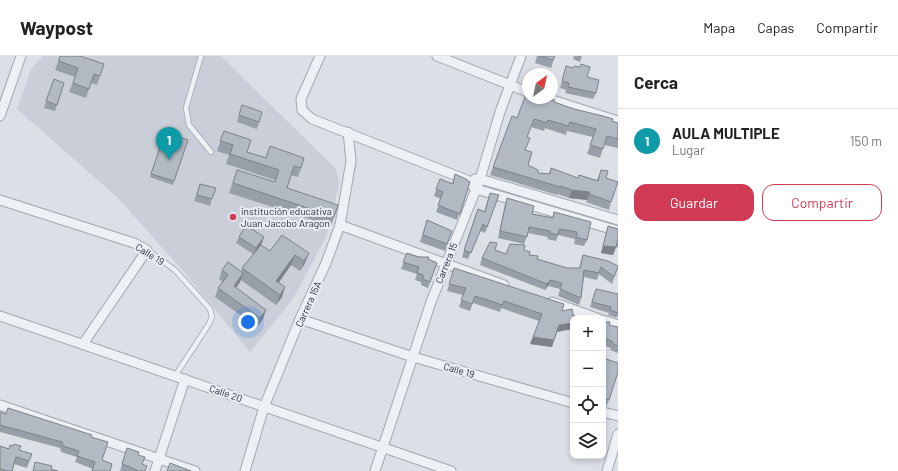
<!DOCTYPE html>
<html lang="es">
<head>
<meta charset="utf-8">
<style>
	body { margin:0; font-family:Barlow,sans-serif; background:#f2f2f2; color:#222 }
	.controls { position:absolute; right:12px; bottom:12px; display:grid; overflow:hidden; border-radius:8px; box-shadow:0 2px 6px #0003 }
	.controls button { width:36px; height:36px; display:grid; place-items:center; padding:0; border:0; border-bottom:1px solid #e0e0e0; background:#fff; color:#222; font:20px sans-serif }
	.compass { position:absolute; left:522px; top:12px; width:36px; height:36px; border-radius:50%; background:#fff; box-shadow:0 2px 6px #0003; rotate:33deg }
	.you { position:absolute; left:248px; top:266px; width:14px; height:14px; margin:-10px; border:3px solid #fff; border-radius:50%; background:#1a73e8; box-shadow:0 0 0 6px #1a73e833 }
	.badge { display:grid; place-items:center; width:26px; height:26px; border-radius:50%; background:#d13a53; color:#fff; font-size:13px; font-weight:700 }
	.pin { position:absolute; translate:-50% -33px; filter:drop-shadow(0 1px 2px #0008) }
	.pin::after { content:''; position:absolute; top:21px; width:14px; height:12px; background:inherit; clip-path:polygon(0 0,100% 0,50% 100%) }
	.list { margin:0; padding:0; list-style:none }
	h2 { display:flex; justify-content:space-between; align-items:center; height:52px; margin:0; padding:0 16px; font-size:17px }
	h2 small { font-size:13px; font-weight:400; color:#767676 }
	.list li { display:grid; grid-template-columns:26px 1fr auto; gap:12px; align-items:center; box-sizing:border-box; height:64px; padding:0 16px; border-top:1px solid #e0e0e0 }
	.list b { display:block; font-size:15px; white-space:nowrap }
	.list p { margin:0; font-size:13px; white-space:nowrap; color:#767676 }
	.list em { font-size:13px; font-style:normal; color:#767676 }
	.actions { display:flex; gap:8px; padding:12px 16px }
	.actions a { flex:1; padding:9px 0; border:1px solid #d13a53; border-radius:12px; text-align:center; font-size:14px; color:#d13a53 }
	.actions .main { background:#d13a53; color:#fff }
	.icon { flex:none; width:22px; height:22px; fill:none; stroke:currentColor; stroke-width:2; stroke-linecap:round; stroke-linejoin:round }
	.map { position:relative; flex:none; width:618px; height:415px; overflow:hidden }
	header { display:flex; align-items:center; gap:24px; box-sizing:border-box; height:56px; padding:0 20px; background:#fff; border-bottom:1px solid #e0e0e0 }
	header strong { font-size:19px }
	nav { display:flex; gap:22px; margin-inline-start:auto; font-size:14px }
	main { display:flex }
	aside { flex:1; background:#fff }
	.map>svg:first-child { display:block }
	.built { fill:#c9ced8 }
	.lines { fill:none; stroke-linecap:round; stroke-linejoin:round }
	.lane-casing { stroke:#a1a6b0; stroke-width:6 }
	.street-casing { stroke:#a1a6b0; stroke-width:11 }
	.lane { stroke:#edf0f4; stroke-width:4.5 }
	.street { stroke:#edf0f4; stroke-width:9 }
	.wall { fill:#999fa8 }
	.shaded-wall { fill:#7d8288 }
	.building { fill:#b2b9c3; stroke:#7d8288 }
	.poi-dot { fill:#d13a53; stroke:#eaeef4; stroke-width:1.5 }
	.labels { text-anchor:middle; dominant-baseline:central; stroke-width:4; stroke-linejoin:round; paint-order:stroke }
	.poi-label { font-size:10px; fill:#252e3c; stroke:#eaeef4; text-anchor:start }
	.street-label { font-size:10px; fill:#252e3c; stroke:#eaeef4 }
</style>
</head>
<body>
<header>
<strong>Waypost</strong>
<nav><a>Mapa</a><a>Capas</a><a>Compartir</a></nav>
</header>
<main>
<div class="map">
<svg width="618" height="415" viewBox="0 0 618 415">
	<rect width="100%" height="100%" fill="#dbdfe6"/>
	<!-- built -->
	<path class="built" d="M43,0H221L336,113L339,128L327,179L293,243L250,296L184,216L118,142L17,53L31,13Z"/>
	<g class="lines">
		<defs>
			<g id="lane">
				<path d="M201,0L186,52L189,69L211,96"/>
				<path d="M147,194L175,214L210,253L212,261L209,268L175,320"/>
			</g>
			<g id="street">
				<path d="M320,0L301,43L302,54L312,63L467,124L476,133L618,175"/>
				<path d="M437,0L528,36"/>
				<path d="M546,42L618,65"/>
				<path d="M0,60L21,0"/>
				<path d="M475,123H480L618,164"/>
				<path d="M0,144L134,187L147,194L83,288"/>
				<path d="M340,169L504,229"/>
				<path d="M552,246L597,262"/>
				<path d="M0,260L451,415"/>
				<path d="M300,263L413,301L573,347"/>
				<path d="M603,264L618,269"/>
				<path d="M0,349L195,415"/>
				<path d="M603,356L618,360"/>
				<path d="M155,415L185,323"/>
				<path d="M245,415L264,351L300,263L326,207L340,169L351,105L348,76"/>
				<path d="M375,415L431,246L480,123L501,53L521,0"/>
				<path d="M607,415L618,378"/>
			</g>
		</defs>
		<!-- lane casing -->
		<use href="#lane" class="lane-casing"/>
		<!-- street casing -->
		<use href="#street" class="street-casing"/>
		<!-- lane -->
		<use href="#lane" class="lane"/>
		<!-- street -->
		<use href="#street" class="street"/>
	</g>
	<!-- wall -->
	<g class="wall">
		<path d="M60,0L100,20L97,29L91,27L86,42L69,36L75,21L55,14Z"/>
		<path d="M537,0H555L551,12L535,7Z"/>
		<path d="M574,0H582L580,6L573,3Z"/>
		<path d="M566,10L587,21L596,37L593,43L565,37L566,34L560,32Z"/>
		<path d="M54,23L64,27L55,55L44,52Z"/>
		<path d="M541,43L555,44V46L574,53L618,67V92L604,89L600,102L587,98L593,81L567,75L566,79L545,72L544,75L531,71L527,81L525,94L528,109L538,117L549,118L551,112L578,122L579,119L597,124L601,114L606,122L611,146L609,154L586,146L587,144L569,142L557,138V139L490,119L512,60L517,62Z"/>
		<path d="M242,49L262,56L257,73L237,66Z"/>
		<path d="M224,75L247,96L266,102L270,90L301,112L298,121L291,119L287,132L334,161L331,170L229,137L237,114L275,126V124L226,108L229,99L217,95Z"/>
		<path d="M165,76L188,84L173,129L150,121Z"/>
		<path d="M455,118L470,126L457,164L436,156L441,143L434,140L440,123L452,128Z"/>
		<path d="M200,128L212,143L210,150L194,145Z"/>
		<path d="M490,137L499,139L485,177L480,175L468,203L462,201L475,160L484,156Z"/>
		<path d="M507,142L532,158L552,162L554,156L587,184L584,190L574,188L575,183L558,179L556,185L547,183L548,181L528,177L524,188L498,182L505,148Z"/>
		<path d="M427,164L452,175L445,195L420,186Z"/>
		<path d="M608,170L618,173V192L616,191L613,199L601,197L606,178Z"/>
		<path d="M282,179L305,207L300,215L291,209L278,226L282,241L276,249L241,224L240,226L236,232L263,263L257,271L215,241L218,232L223,226L219,223L222,214L241,216L242,212L253,198L236,187L239,181L262,187L260,190L270,195Z"/>
		<path d="M495,194L506,198L524,194L529,199L537,203L567,212H579L583,199L618,211L612,228L599,218L597,224L584,221L581,242L579,249L558,240L560,233L548,230L545,234L480,209L482,202Z"/>
		<path d="M407,197L428,203L437,207L428,232L421,229V226L415,224L417,218L401,213Z"/>
		<path d="M454,212L562,255L573,262V271L572,273L557,276L552,291L530,288L539,265L501,252L500,256L473,247L470,255L459,251L463,239L447,235Z"/>
		<path d="M594,238H618V260H617V262L608,259L609,257L590,251Z"/>
		<path d="M603,266L609,269L618,271V297L610,294L611,292L603,289Z"/>
		<path d="M603,302L609,344L606,351L603,349Z"/>
		<path d="M0,356L91,381L102,404L110,415H92L93,413L75,406L77,401L61,396L60,392L0,376Z"/>
		<path d="M0,390L9,393L19,394L32,398L27,412L14,408L12,415H0Z"/>
		<path d="M127,392L138,399L145,415H120Z"/>
	</g>
	<!-- shaded-wall -->
	<g class="shaded-wall">
		<path d="M572,134L590,136L587,144L569,142Z"/>
		<path d="M264,181L262,187L254,199L256,192Z"/>
		<path d="M603,190L616,191L613,199L601,197Z"/>
		<path d="M309,197L305,207L300,215L304,205Z"/>
		<path d="M295,199L291,209L273,235L276,225Z"/>
		<path d="M243,217L240,226L231,239L234,230Z"/>
		<path d="M550,224L548,230L545,234L547,228Z"/>
		<path d="M285,231L282,241L276,249L280,239Z"/>
		<path d="M266,254L263,263L257,271L260,262Z"/>
		<path d="M573,267V271L572,273L556,276L559,269Z"/>
		<path d="M533,281L554,284L552,291L530,288Z"/>
	</g>
	<!-- building -->
	<g class="building">
		<path d="M60,0H80L104,8L100,20L94,18L89,33L73,27L78,12L59,5Z"/>
		<path d="M539,0H555L553,4Z"/>
		<path d="M581,8L590,11L587,21L599,24L596,37L568,31L569,27L562,25L566,10L573,12L574,10L580,11Z"/>
		<path d="M54,23L64,27L57,49L46,45Z"/>
		<path d="M528,33V42H541V43L555,44L554,46L574,53L603,60L613,63L612,65L618,67V83L607,80L603,93L590,89L596,73L570,66L568,70L548,64L547,67L534,63L527,81L530,82L525,94L532,96L528,109L538,114V117L550,118L551,112L578,122L579,119L598,125L601,114L608,115L606,122L618,126L611,146L589,138L590,136L572,134L560,130V131L493,111L512,60L517,62Z"/>
		<path d="M242,49L262,56L259,66L239,59Z"/>
		<path d="M224,75L251,84L247,96L266,102L270,90L304,102L301,112L294,110L287,132L338,149L334,161L233,127L237,114L275,126L279,114L230,98L233,89L220,85Z"/>
		<path d="M165,76L188,84L174,125L151,118Z"/>
		<path d="M455,118L466,123L470,126L460,158L438,149L443,136L436,133L440,123L453,128Z"/>
		<path d="M200,128L216,132L212,143L197,139Z"/>
		<path d="M490,137L499,139L487,171L483,168L471,197L464,194L478,153L485,156Z"/>
		<path d="M507,142L534,150L532,158L553,162L554,156L591,166L587,184L576,181L577,176L559,173L558,179L550,177V175L529,171L527,181L500,175Z"/>
		<path d="M427,164L452,175L447,188L423,179Z"/>
		<path d="M246,169L264,181L256,192L239,181Z"/>
		<path d="M608,170L618,173V183L616,191L603,190Z"/>
		<path d="M282,179L309,197L304,205L295,199L276,225L285,231L280,239L242,212L261,189L270,195Z"/>
		<path d="M490,186L497,187L495,194L506,198L510,188L525,189L524,194L530,196L529,199L538,200L537,203L567,212H580L583,199L608,205L618,210V211L614,221L601,211L599,217L584,214L581,242L560,233L562,227L550,224L547,228L482,202Z"/>
		<path d="M407,197L418,201H429L428,203L437,207L430,226L423,223V219L417,217L419,211L403,206Z"/>
		<path d="M228,206L243,217L234,230L266,254L260,262L218,232L228,219L222,214Z"/>
		<path d="M454,212L564,248L562,255L572,253L574,262H573V267L559,269L554,284L533,281L542,258L504,245L502,249L475,240L472,248L461,244L466,232L449,228Z"/>
		<path d="M596,233L618,238V257L610,254L611,251L592,246Z"/>
		<path d="M603,266H610L609,269L618,271V290L613,288V286L603,281Z"/>
		<path d="M603,302L618,307V316L609,344L603,342Z"/>
		<path d="M8,352L92,379L91,381L108,386L102,404L112,408L110,415H92L95,406L77,400L79,395L63,390L62,386L0,369V356L6,358Z"/>
		<path d="M14,388L21,390L19,394L32,398L29,405L16,401L12,415H8L0,413V390L9,393L10,389L13,390Z"/>
		<path d="M127,392L139,396L138,399L145,401L142,408L147,410L145,415H136L137,414L122,408Z"/>
		<path d="M35,406L52,410L51,413L58,415H33Z"/>
		<path d="M170,407L191,415H167Z"/>
	</g>
	<!-- markers -->
	<circle class="poi-dot" cx="233" cy="161" r="4"/>
	<g class="labels">
		<!-- poi labels -->
		<g class="poi-label">
			<text x="241" y="155">institución educativa<tspan x="241" dy="12">Juan Jacobo Aragon</tspan></text>
		</g>
		<!-- street labels -->
		<g class="street-label">
			<text transform="translate(150 198) rotate(32)">Calle 19</text>
			<text transform="translate(446 207) rotate(-68)">Carrera 15</text>
			<text transform="translate(308 248) rotate(-66)">Carrera 15A</text>
			<text transform="translate(459 314) rotate(16)">Calle 19</text>
			<text transform="translate(226 337) rotate(19)">Calle 20</text>
		</g>
	</g>
</svg>
<div class="controls">
<button>+</button>
<button>−</button>
<button><svg class="icon" aria-label="locate" viewBox="0 0 24 24"><circle cx="12" cy="12" r="6"/><path d="M12 2v4M12 18v4M2 12h4M18 12h4"/></svg></button>
<button><svg class="icon" aria-label="layers" viewBox="0 0 24 24"><path d="M12 4l9 5-9 5-9-5zM3 14l9 5 9-5"/></svg></button>
</div>
<svg class="compass" viewBox="-18 -18 36 36"><path d="M0-13l5 13h-10z" fill="#e53935"/><path d="M0 13l5-13h-10z" fill="#767676"/></svg>
<div class="you"></div>
<div class="pin badge" style="left:169px;top:104px;background:#0f9aa8">1</div>
</div>
<aside>
<h2>Cerca<small></small></h2>
<ul class="list">
<li><span class="badge" style="background:#0f9aa8">1</span><div><b>AULA MULTIPLE</b><p>Lugar</p></div><em>150 m</em></li>
</ul>
<div class="actions"><a class="main">Guardar</a><a>Compartir</a></div>
</aside>
</main>
</body>
</html>
